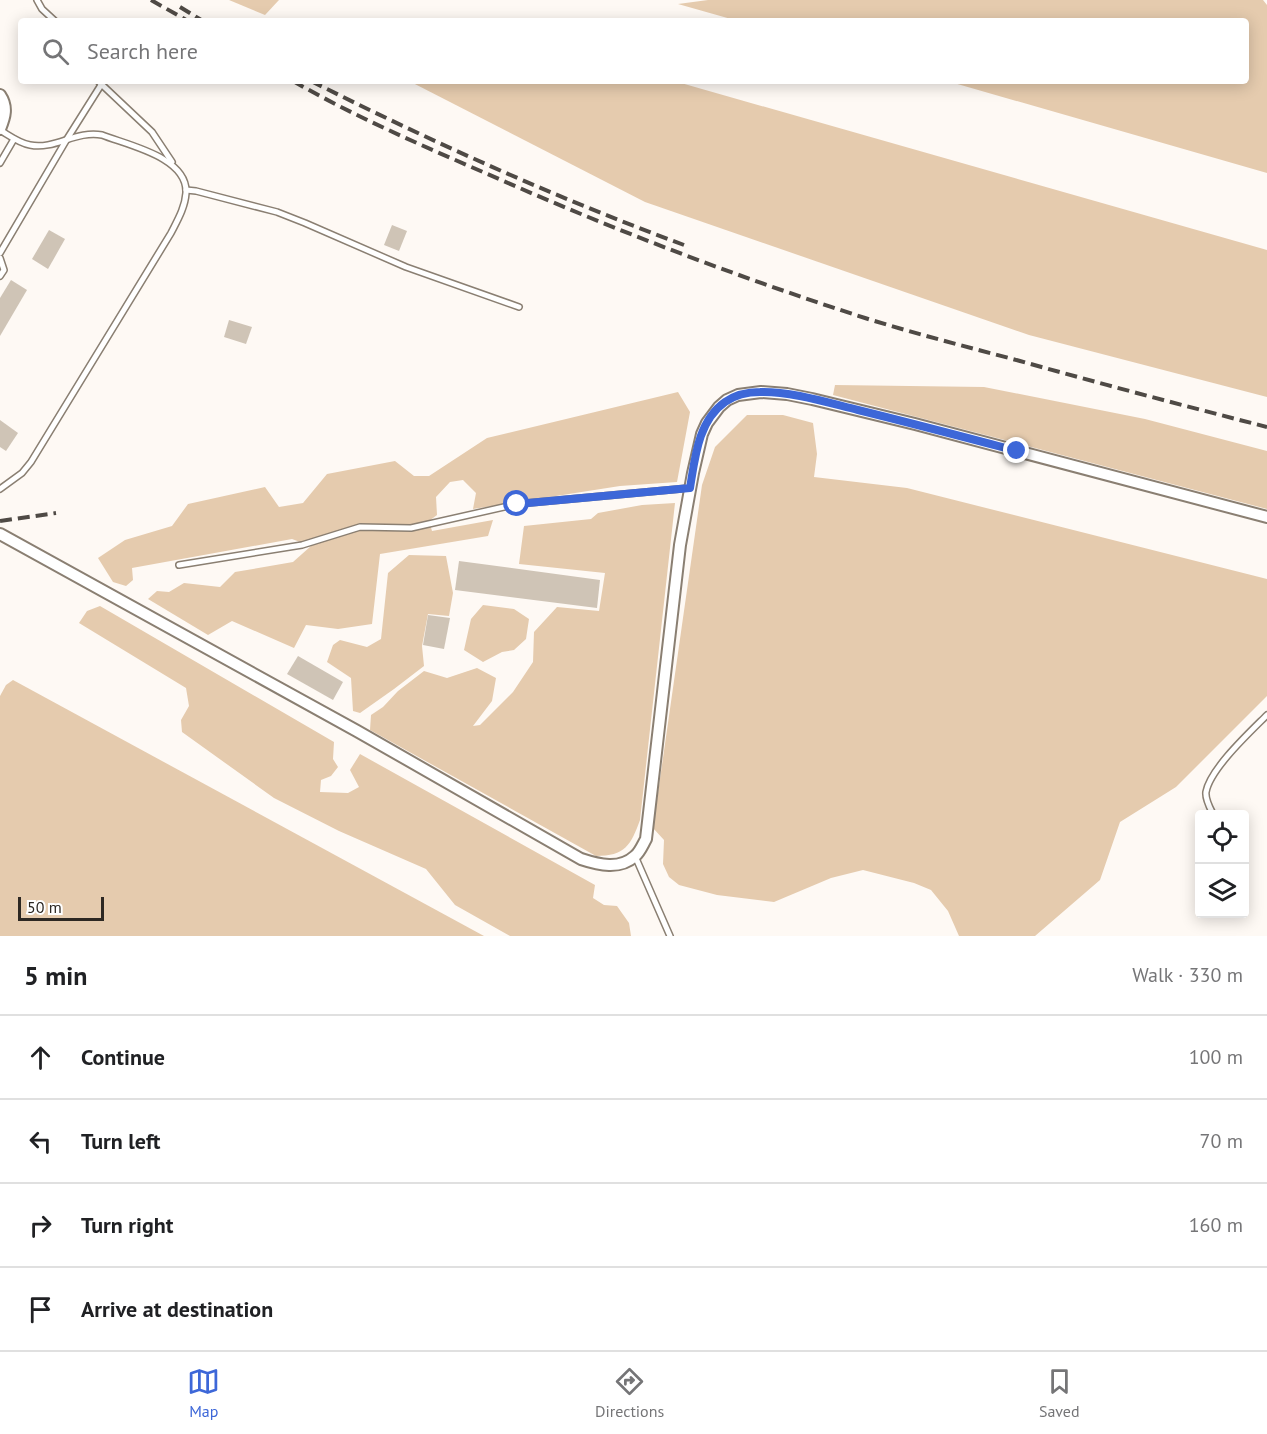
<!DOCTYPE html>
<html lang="en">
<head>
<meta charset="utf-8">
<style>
	body { margin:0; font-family:"PT Sans",sans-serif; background:#f6f6f6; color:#202124 }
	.controls { position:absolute; right:18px; bottom:18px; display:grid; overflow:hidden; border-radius:6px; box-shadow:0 3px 15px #0003 }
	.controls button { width:54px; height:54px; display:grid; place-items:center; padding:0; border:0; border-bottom:2px solid #e0e0e0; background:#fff; color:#202124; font:30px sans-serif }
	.scale { position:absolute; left:18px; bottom:15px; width:86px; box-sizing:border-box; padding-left:6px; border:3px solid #2d2823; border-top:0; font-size:16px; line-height:21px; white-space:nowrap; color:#2d2823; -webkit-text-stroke:4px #fff; paint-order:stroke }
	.stop { position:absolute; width:18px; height:18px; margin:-14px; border:4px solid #3d67d8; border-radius:50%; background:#fff }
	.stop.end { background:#3d67d8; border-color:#fff; box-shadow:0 2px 6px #0008 }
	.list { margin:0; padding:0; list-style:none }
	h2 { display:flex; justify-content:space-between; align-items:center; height:78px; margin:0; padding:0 24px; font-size:26px }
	h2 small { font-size:20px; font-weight:400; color:#757577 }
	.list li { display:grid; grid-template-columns:39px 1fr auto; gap:18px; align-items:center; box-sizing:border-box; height:84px; padding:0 24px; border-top:2px solid #e0e0e0 }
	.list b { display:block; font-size:22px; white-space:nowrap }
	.list em { font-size:20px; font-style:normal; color:#757577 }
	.icon { flex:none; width:33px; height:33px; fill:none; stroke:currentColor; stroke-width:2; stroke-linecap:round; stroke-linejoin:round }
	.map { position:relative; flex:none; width:1267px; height:936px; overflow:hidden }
	.search { position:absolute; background:#fff; box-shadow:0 3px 15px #0003; left:18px; right:18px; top:18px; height:66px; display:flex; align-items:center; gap:15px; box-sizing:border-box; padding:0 21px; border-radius:6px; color:#757577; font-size:22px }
	.sheet { height:414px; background:#fff }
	nav { display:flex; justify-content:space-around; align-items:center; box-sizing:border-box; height:84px; border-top:2px solid #e0e0e0; background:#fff; font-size:16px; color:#757577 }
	nav a { display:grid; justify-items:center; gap:3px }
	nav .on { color:#3d67d8 }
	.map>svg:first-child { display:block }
	.green { fill:#e5cbae }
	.building { fill:#cfc4b6 }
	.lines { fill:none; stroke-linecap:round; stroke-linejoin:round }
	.service-casing { stroke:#8a7f72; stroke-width:8 }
	.minor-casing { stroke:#8a7f72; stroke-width:14 }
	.service { stroke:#fff; stroke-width:5 }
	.minor { stroke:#fff; stroke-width:10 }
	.rail { stroke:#4f4a45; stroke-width:4; stroke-dasharray:12 6; stroke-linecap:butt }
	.route { stroke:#3d67d8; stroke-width:8 }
</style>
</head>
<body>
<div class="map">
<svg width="1267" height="936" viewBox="0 0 1267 936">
	<rect width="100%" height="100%" fill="#fef9f4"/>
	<!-- green -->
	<g class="green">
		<path d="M229,0H279L265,15Z"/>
		<path d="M708,0H1263L1267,5V173L947,81H1246V21H738L678,4Z"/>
		<path d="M409,81H674L1267,250V397L1029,335L645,202Z"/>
		<path d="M835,385L984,387L1145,419L1267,451V509L833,395Z"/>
		<path d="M678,392L690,412L677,482L620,486L473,509L476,493L463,480L450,482L436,497L437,515L429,521L432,531L493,520L488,536L380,554L372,624L338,629L306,625L294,648L232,621L208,635L148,599L157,591L169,592L184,583L220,587L235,572L293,562L311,546L292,539L132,568L133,580L126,586L113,582L98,558L125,540L172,526L188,504L265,487L279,507L303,503L327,474L395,461L414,476H429L487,438Z"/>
		<path d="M747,415H783L813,423L817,454L814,477L907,488L1267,579V696L1176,787L1120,822L1100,880L1035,936H959L948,911L931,890L914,883L863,870L831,878L774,902L717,895L679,885L669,877L663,864L664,840L653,828L702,485L715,447Z"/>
		<path d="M675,503L640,820C631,845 625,856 596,856L370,730L371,715L383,707L398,691L424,671L447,678L477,668L496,678L492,701L473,726L480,725L513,692L533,662L534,632L557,607L599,611L605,573L519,564L524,526L591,519L598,513L642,505Z"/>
		<path d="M409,555L446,556L453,593L449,616L428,614L422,646L424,666L394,689L360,713L353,711L351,678L327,662L333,645L340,640L367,647L381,639L388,573Z"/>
		<path d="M483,605L514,609L529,619L526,639L514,650L502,652L483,662L464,650L471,619Z"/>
		<path d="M100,606L334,742L333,759L338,767L331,776L321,780L320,792L348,793L359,787L350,770L360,754L595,885L593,898L604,905L617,906L629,923L631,936H510L455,905L426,869L339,831L274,798L182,732L181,720L189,706L186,688L79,623L87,611Z"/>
		<path d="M13,680L484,936H0V696L6,685Z"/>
	</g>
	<!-- building -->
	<g class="building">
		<path d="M392,225L407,231L399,251L384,245Z"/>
		<path d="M49,230L65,239L48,269L32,259Z"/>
		<path d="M11,280L27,290L0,336V298Z"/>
		<path d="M229,320L252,327L246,344L224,337Z"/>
		<path d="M0,420L18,433L6,451L0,447Z"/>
		<path d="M459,561L600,580L597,608L455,590Z"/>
		<path d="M428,615L450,618L444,649L423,645Z"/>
		<path d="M298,656L343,682L333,700L287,674Z"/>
	</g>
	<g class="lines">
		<defs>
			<g id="service">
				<path d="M37,0L42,9L55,21"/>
				<path d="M98,81L152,132L172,162"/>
				<path d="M0,130C10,136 19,143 30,145C55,150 76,130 102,135C127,145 188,157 186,193C185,208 177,221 171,233L31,462L22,473L0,489"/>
				<path d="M0,163L14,139"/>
				<path d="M186,190L196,191L277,212L305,223L406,267L519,307"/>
				<path d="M0,253L67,139L101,85"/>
				<path d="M0,258L4,270L0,276"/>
				<path d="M179,565L302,545L360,527L411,528L517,504L690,488"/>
				<path d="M1213,814C1210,808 1205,799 1206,792C1210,769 1250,732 1267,715"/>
				<path d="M635,856L670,936"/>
			</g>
			<g id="minor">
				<path d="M0,95C8,107 5,117 0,129"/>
				<path d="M0,534L357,731L581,859C599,865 620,870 635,856C640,852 643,844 646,839L680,545L693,473L702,434L707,423L719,407L727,400L738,395L761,392L787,394L812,399L915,424L1267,517"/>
			</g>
		</defs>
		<!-- service casing -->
		<use href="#service" class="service-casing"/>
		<!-- minor casing -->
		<use href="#minor" class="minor-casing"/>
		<!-- service -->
		<use href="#service" class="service"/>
		<!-- minor -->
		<use href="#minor" class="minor"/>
		<!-- rail -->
		<g class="rail">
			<path d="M151,0L188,21"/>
			<path d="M180,7L203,21"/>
			<path d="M293,81C359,119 430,149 499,179C619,232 741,278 865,318C916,334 968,347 1020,361C1102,384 1185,406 1267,427"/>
			<path d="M311,81C432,142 557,198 684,245"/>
			<path d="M0,521L56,513"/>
		</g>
	</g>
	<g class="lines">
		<!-- route -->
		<path class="route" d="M517,504L690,488C695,458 698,421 725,402C735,395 748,392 760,392C790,391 829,403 858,410C911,423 964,437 1017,451"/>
	</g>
</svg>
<div class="controls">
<button><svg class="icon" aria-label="locate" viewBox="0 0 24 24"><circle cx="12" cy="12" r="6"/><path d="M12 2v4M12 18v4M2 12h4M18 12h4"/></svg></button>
<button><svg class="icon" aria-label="layers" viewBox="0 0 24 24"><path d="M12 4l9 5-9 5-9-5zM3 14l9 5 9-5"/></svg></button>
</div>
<div class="scale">50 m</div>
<div class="stop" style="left:517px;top:504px"></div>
<div class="stop end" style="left:1017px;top:451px"></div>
<div class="search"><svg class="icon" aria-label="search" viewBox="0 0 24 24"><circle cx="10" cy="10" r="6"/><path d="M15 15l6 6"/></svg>Search here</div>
</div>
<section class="sheet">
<h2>5 min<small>Walk · 330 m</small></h2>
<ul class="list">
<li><svg class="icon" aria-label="ahead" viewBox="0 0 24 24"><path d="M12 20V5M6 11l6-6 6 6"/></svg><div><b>Continue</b></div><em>100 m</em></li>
<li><svg class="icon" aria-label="left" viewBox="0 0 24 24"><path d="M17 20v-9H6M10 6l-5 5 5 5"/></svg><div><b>Turn left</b></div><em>70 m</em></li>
<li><svg class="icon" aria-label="right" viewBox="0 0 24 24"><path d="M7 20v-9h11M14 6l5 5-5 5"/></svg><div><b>Turn right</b></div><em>160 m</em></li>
<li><svg class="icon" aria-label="arrive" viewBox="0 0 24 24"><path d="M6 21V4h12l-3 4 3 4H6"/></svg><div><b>Arrive at destination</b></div></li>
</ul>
</section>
<nav>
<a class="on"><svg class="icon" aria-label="map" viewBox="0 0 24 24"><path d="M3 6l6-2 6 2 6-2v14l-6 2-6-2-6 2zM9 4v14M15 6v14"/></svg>Map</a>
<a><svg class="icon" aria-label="directions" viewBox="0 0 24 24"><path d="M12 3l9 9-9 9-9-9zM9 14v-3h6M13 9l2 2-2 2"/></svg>Directions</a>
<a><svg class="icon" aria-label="saved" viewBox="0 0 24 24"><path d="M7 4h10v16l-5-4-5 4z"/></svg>Saved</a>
</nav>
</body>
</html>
